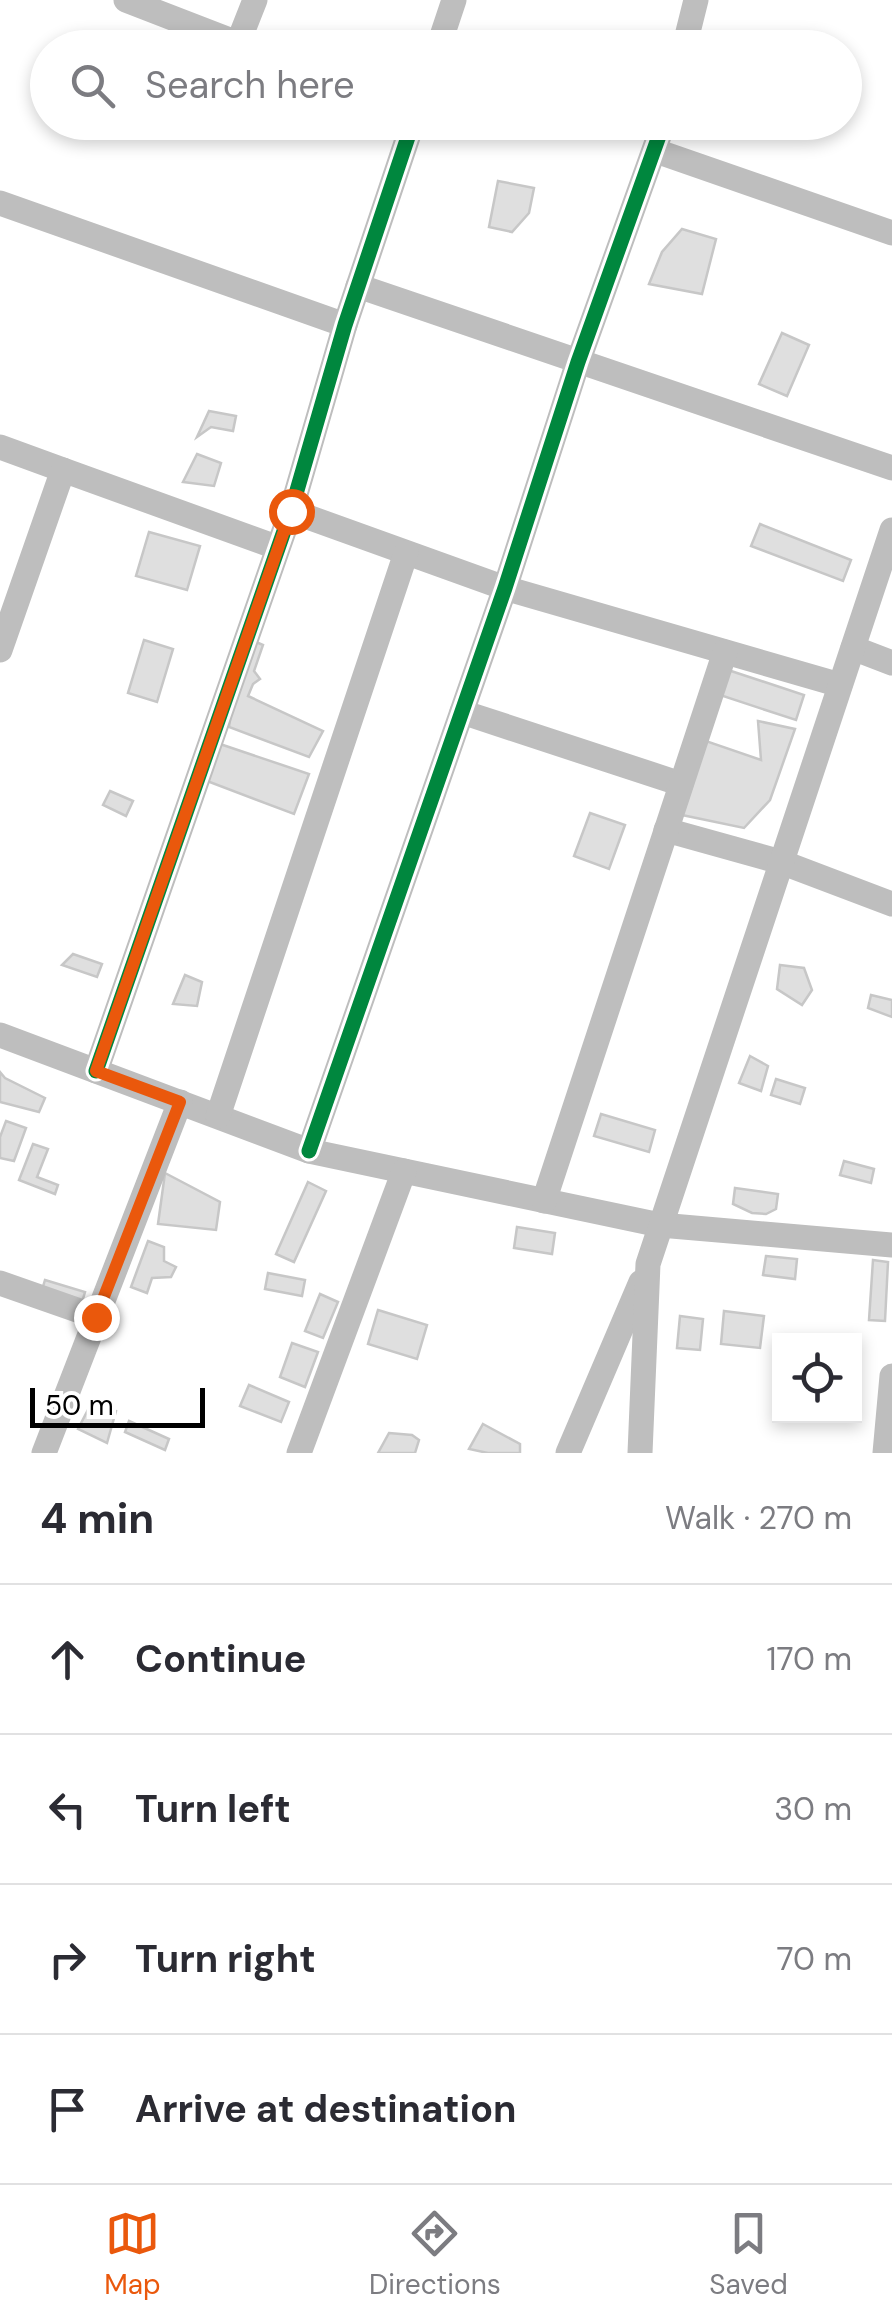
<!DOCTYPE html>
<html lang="en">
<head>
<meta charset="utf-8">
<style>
	body { margin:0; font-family:"DM Sans",sans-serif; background:#f7f7f7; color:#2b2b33 }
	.controls { position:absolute; right:30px; bottom:30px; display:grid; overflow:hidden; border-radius:0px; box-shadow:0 5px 15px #0003 }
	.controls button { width:90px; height:90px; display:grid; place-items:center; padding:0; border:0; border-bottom:2px solid #e1e1e2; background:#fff; color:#2b2b33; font:50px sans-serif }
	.scale { position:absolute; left:30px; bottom:25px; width:175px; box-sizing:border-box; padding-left:10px; border:5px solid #000; border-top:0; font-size:28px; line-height:35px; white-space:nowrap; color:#000; -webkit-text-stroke:8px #fff; paint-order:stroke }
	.stop { position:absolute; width:30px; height:30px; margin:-22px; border:8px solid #ea580c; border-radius:50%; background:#fff }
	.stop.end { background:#ea580c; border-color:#fff; box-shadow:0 2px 10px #0008 }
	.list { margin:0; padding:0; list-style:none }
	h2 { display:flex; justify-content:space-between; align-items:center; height:130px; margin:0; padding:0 40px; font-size:42px }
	h2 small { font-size:32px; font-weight:400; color:#7c7c81 }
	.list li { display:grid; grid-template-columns:65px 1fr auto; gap:30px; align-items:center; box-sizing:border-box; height:150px; padding:0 40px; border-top:2px solid #e1e1e2 }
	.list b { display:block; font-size:38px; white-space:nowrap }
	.list em { font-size:32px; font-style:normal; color:#7c7c81 }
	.icon { flex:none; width:55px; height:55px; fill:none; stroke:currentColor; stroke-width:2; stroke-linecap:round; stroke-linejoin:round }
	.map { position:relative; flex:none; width:892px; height:1453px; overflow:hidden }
	.search { position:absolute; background:#fff; box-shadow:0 5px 15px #0003; left:30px; right:30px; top:30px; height:110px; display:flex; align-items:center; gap:25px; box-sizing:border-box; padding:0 35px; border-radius:55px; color:#7c7c81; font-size:38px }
	.sheet { height:730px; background:#fff }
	nav { display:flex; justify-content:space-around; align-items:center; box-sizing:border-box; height:140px; border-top:2px solid #e1e1e2; background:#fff; font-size:28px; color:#7c7c81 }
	nav a { display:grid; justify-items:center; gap:5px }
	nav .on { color:#ea580c }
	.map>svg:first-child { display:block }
	.building { fill:#dfdfdf; stroke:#c7c7c7; stroke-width:2.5 }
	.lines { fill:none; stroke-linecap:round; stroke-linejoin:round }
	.minor { stroke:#bebebe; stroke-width:25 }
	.cycleway-casing { stroke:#fff; stroke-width:21 }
	.cycleway { stroke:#00873e; stroke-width:15 }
	.route { stroke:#ea580c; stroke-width:12 }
</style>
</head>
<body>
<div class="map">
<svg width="892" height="1453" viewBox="0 0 892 1453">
	<rect width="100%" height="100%" fill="#fff"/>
	<!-- building -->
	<g class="building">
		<path d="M498,181L534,188L529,213L512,232L489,227Z"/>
		<path d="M682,229L716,239L702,294L649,284L662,252Z"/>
		<path d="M782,333L809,345L787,396L759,384Z"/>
		<path d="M209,411L236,416L233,431L211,427L197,437Z"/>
		<path d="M197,454L221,463L214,486L183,482Z"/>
		<path d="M760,524L851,560L843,581L751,546Z"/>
		<path d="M149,532L200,546L187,590L136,576Z"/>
		<path d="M144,640L173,649L157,702L128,693Z"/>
		<path d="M256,642L263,645L254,671L260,679L253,684L248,696L323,731L309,757L229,727L233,699Z"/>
		<path d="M728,670L804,695L796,720L720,695Z"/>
		<path d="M758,721L795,729L770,800L744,828L682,815L706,741L761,760Z"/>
		<path d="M220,744L309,774L294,814L207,781Z"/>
		<path d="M110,791L133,801L126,816L103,805Z"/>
		<path d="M590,813L625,825L609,869L574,856Z"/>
		<path d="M73,954L102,964L97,977L62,965Z"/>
		<path d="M780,965L804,968L812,990L802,1005L777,989Z"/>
		<path d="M185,975L202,982L197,1006L173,1004Z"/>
		<path d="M871,995L892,1000V1017L868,1008Z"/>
		<path d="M750,1056L768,1066L761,1091L739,1083Z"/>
		<path d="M0,1072L5,1078L45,1098L39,1112L0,1102Z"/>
		<path d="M776,1079L805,1088L800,1104L771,1095Z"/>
		<path d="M601,1114L655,1130L649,1152L594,1136Z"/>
		<path d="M6,1121L26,1128L14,1161L0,1158V1137Z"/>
		<path d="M33,1144L48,1149L37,1177L58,1185L55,1194L19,1180Z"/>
		<path d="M844,1161L874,1169L871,1183L840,1175Z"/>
		<path d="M165,1173L220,1202L216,1230L158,1224Z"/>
		<path d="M308,1182L326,1191L294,1262L276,1254Z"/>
		<path d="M735,1188L778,1194L776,1209L766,1214L752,1213L733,1204Z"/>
		<path d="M517,1227L555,1233L552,1254L514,1248Z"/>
		<path d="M148,1241L164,1247V1261L176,1267L171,1277L152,1278L147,1293L131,1287Z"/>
		<path d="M766,1256L797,1259L795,1279L763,1275Z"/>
		<path d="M873,1260L888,1262L885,1321L869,1320Z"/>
		<path d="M268,1273L305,1280L302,1296L265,1289Z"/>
		<path d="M45,1280L85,1292L82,1302L42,1290Z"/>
		<path d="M320,1294L338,1302L323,1338L305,1331Z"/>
		<path d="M378,1310L427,1325L417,1359L368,1344Z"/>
		<path d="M724,1311L764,1316L760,1348L721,1344Z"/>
		<path d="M680,1316L703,1319L700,1350L677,1348Z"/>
		<path d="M292,1343L318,1352L305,1387L280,1377Z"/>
		<path d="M249,1385L289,1402L281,1422L240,1406Z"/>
		<path d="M92,1402L116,1411L107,1443L78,1429Z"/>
		<path d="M129,1421L169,1439L165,1450L125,1432Z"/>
		<path d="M483,1424L520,1444V1453H488L469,1449Z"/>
		<path d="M389,1433L412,1435L419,1440L415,1453H378Z"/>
	</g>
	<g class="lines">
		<!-- minor -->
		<g class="minor">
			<path d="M126,0L250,48"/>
			<path d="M238,43L255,0"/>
			<path d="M438,48L454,0"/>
			<path d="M684,48L696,0"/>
			<path d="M656,151L892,233"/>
			<path d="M0,203L345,325"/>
			<path d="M358,286L892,468"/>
			<path d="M0,447L63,470"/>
			<path d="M291,511L505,588L840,685"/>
			<path d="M853,648L892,663"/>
			<path d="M0,650L63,470L276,547"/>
			<path d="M462,712L681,784"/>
			<path d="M666,830L781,862L892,904"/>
			<path d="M0,1035L309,1151L660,1225L892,1245"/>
			<path d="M96,1071L291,511L345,325L413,122"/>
			<path d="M218,1116L406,553"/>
			<path d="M309,1151L505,588L578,362L664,122"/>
			<path d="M544,1201L725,652"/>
			<path d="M0,1283L97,1317"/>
			<path d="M44,1453L180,1102"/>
			<path d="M299,1453L404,1171"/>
			<path d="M568,1453L641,1282"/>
			<path d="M640,1453L648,1264L892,530"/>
			<path d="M885,1453L892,1376"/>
		</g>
		<defs>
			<g id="cycleway">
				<path d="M96,1071L291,511L345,325L413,122"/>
				<path d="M309,1151L505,588L578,362L664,122"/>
			</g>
		</defs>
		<!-- cycleway casing -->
		<use href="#cycleway" class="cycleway-casing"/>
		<!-- cycleway -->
		<use href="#cycleway" class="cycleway"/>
	</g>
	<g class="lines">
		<!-- route -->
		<path class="route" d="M96,1317L180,1102L96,1071L291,511"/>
	</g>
</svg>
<div class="controls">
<button><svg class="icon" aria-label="locate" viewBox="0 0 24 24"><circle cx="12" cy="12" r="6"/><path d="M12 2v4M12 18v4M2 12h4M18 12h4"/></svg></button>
</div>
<div class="scale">50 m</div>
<div class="stop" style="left:291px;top:511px"></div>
<div class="stop end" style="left:96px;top:1317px"></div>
<div class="search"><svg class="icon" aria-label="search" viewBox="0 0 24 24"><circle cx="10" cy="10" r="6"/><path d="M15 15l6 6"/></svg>Search here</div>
</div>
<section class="sheet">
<h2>4 min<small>Walk · 270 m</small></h2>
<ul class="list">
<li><svg class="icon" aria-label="ahead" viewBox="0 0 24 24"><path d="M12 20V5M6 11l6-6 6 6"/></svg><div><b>Continue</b></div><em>170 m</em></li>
<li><svg class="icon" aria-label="left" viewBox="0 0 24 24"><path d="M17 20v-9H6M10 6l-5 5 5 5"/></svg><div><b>Turn left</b></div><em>30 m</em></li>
<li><svg class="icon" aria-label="right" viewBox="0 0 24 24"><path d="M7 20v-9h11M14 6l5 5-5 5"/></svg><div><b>Turn right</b></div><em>70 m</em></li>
<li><svg class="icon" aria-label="arrive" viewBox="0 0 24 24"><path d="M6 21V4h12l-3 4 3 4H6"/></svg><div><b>Arrive at destination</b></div></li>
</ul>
</section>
<nav>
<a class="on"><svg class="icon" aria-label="map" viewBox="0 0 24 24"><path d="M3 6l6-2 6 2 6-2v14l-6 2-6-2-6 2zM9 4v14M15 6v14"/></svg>Map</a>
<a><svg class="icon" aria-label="directions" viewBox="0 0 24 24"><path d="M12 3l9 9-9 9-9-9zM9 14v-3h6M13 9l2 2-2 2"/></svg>Directions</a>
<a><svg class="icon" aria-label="saved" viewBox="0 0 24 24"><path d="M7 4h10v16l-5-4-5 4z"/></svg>Saved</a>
</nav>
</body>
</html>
